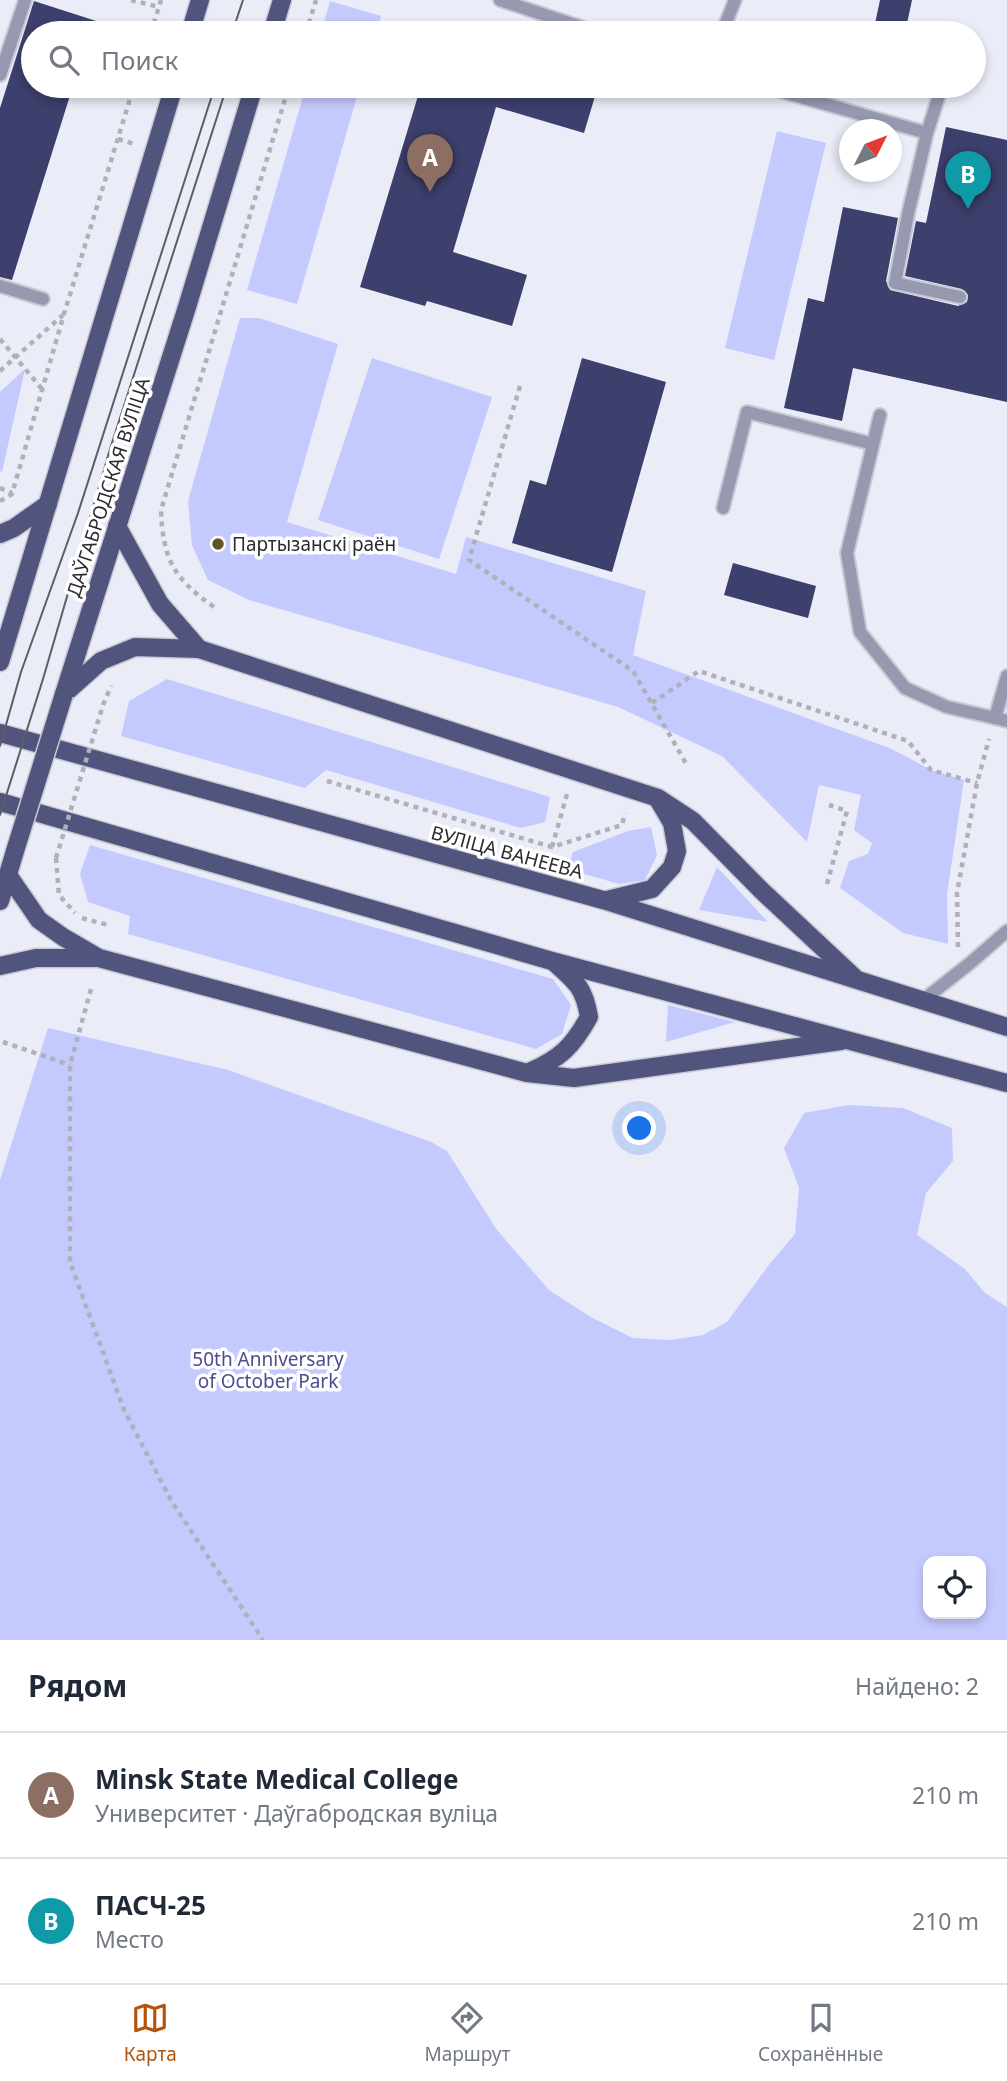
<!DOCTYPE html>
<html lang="ru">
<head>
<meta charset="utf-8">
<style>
	body { margin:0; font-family:"Noto Sans",sans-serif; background:#f2f2f3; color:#1f2937 }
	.controls { position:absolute; right:21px; bottom:21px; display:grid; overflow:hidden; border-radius:14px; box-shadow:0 4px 10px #0003 }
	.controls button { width:63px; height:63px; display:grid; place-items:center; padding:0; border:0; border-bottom:2px solid #e0e1e3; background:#fff; color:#1f2937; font:35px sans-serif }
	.compass { position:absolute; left:839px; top:119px; width:63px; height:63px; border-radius:50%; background:#fff; box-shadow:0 4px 10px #0003; rotate:48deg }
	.you { position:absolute; left:640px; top:1129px; width:24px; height:24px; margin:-18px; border:5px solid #fff; border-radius:50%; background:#1a73e8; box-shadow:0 0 0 10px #1a73e833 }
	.badge { display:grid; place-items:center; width:46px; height:46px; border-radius:50%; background:#b45309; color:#fff; font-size:23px; font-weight:700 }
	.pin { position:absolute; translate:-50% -58px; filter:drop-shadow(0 2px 4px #0008) }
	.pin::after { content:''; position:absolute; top:37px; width:24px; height:21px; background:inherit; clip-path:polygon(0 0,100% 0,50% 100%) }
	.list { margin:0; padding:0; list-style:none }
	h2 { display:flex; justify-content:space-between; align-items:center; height:91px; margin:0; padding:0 28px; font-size:30px }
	h2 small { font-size:23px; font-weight:400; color:#747a83 }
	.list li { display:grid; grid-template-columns:46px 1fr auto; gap:21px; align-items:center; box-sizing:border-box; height:126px; padding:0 28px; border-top:2px solid #e0e1e3 }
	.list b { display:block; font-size:26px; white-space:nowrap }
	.list p { margin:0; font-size:23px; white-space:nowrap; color:#747a83 }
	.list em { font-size:23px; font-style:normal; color:#747a83 }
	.icon { flex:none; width:38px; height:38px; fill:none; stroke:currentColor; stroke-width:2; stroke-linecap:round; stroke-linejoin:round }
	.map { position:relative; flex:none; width:1007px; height:1640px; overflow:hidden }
	.search { position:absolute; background:#fff; box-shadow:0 4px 10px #0003; left:21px; right:21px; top:21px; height:77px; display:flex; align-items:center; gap:18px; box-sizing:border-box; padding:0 24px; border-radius:38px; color:#747a83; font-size:26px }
	.sheet { height:343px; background:#fff }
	nav { display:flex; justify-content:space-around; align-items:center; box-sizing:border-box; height:98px; border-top:2px solid #e0e1e3; background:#fff; font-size:19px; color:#747a83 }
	nav a { display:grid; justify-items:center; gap:4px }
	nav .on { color:#b45309 }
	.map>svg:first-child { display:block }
	.green { fill:#c5cafe; fill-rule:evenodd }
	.building { fill:#3d3f6c }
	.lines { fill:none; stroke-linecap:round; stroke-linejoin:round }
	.lane-casing { stroke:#c8c9d4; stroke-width:16 }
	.primary-casing { stroke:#c8c9d4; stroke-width:21 }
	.path { stroke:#afb0ba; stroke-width:4.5; stroke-dasharray:5 5; stroke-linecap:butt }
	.lane { stroke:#9699b0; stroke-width:12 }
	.primary { stroke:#51547c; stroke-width:18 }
	.tram { stroke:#5d5e65; stroke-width:2 }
	.primary-bridge-casing { stroke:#c8c9d4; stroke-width:21; stroke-linecap:butt }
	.path-bridge { stroke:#afb0ba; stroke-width:4.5; stroke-dasharray:5 5; stroke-linecap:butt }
	.primary-bridge { stroke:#51547c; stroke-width:18 }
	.poi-dot { fill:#5e5622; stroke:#fff; stroke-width:2.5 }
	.labels { text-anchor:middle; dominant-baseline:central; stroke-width:7; stroke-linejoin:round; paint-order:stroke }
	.street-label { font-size:19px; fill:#2b2b30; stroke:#fff }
	.poi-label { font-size:19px; fill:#2b2b30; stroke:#fff; text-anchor:start }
	.park-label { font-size:19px; fill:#4c4d8f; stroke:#fff }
</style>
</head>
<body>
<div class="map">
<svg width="1007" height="1640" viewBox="0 0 1007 1640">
	<rect width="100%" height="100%" fill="#eaecf8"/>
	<!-- green -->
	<g class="green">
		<path d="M330,1L381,16L376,33H321Z"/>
		<path d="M306,86H360L297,304L247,290Z"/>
		<path d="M777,131L826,143L774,360L725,348Z"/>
		<path d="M240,318H259L338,344L287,522L456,574L466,537L646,591L633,655L892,749L931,770L964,780L947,894L948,944L903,933L840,888L849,861L868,854L872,843L854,830L861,795L819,785L807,842L722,756L618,707L249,600L208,580L192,545L188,501Z"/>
		<path d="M372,358L492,397L439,559L318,520Z"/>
		<path d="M25,369L2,472L0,471V392Z"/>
		<path d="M167,679L550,797L545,822L521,828L326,770L305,788L121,736L129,701Z"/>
		<path d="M651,827L657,855L645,880L619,884L567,869L573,852L628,831Z"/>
		<path d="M90,845L553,979L571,1005L562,1034L536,1049L128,934L130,916L88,902L80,874Z"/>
		<path d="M717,867L768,922L699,910Z"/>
		<path d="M668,1005L735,1022L666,1042Z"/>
		<path d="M48,1028L228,1070L431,1142L447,1151L497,1230L549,1290L589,1316L633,1338L671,1340L703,1335L727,1322L768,1266L795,1234L799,1188L784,1148L804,1113L849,1105L903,1108L952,1128L953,1161L926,1193L917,1235L965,1269L985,1293L1007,1307V1640H0V1180ZM928,1561H981V1614H928Z"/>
	</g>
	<!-- building -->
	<g class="building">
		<path d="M880,0H912L905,33H873Z"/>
		<path d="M34,1L118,28L117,33H33V86H73L12,280L0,277V108Z"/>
		<path d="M421,86H598L584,133L496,107L453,252L527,275L512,326L427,301L425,306L360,287Z"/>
		<path d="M946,127L1007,140V402L853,368L842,421L784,408L808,298L824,302L843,207L898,218L886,281L890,290L958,306L967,302L968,295L962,289L905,276L916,221L926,223Z"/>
		<path d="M582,358L666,382L612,572L512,543L530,480L546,485Z"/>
		<path d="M733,563L816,586L808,618L724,595Z"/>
	</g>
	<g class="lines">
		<defs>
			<g id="lane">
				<path d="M500,0L599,33"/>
				<path d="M722,33L735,0"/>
				<path d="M0,75L25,0"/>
				<path d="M762,86L927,133L942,86"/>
				<path d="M927,133L908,214L895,283L960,297"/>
				<path d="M0,286L43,299"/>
				<path d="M880,415L847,553L860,632L905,688L947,707L995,718"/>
				<path d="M723,508L747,412L873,444"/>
				<path d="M1007,676L995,718L1007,721"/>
				<path d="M922,1001L969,964L1007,931"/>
			</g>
			<g id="primary">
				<path d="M190,33L200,0"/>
				<path d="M272,33L282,0"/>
				<path d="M117,526L160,604L199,649"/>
				<path d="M0,534L14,528L48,504"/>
				<path d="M0,662L174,86"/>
				<path d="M64,694L101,661L135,647L199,649L658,798L693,821L761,890L854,977"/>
				<path d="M64,694L187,307L254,86"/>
				<path d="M0,733L603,900L1007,1027"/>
				<path d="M0,802L552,961L1007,1083"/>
				<path d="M8,875L39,920L63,937L99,958L527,1073L574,1078L841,1041"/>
				<path d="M607,900L652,889L672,867L677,851L672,823L659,801"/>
				<path d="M0,901L15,851"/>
				<path d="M0,966L36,958H96"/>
				<path d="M529,1072C560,1059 573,1046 589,1017C584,987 576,982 555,963"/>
			</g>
		</defs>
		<!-- lane casing -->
		<use href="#lane" class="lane-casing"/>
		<!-- primary casing -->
		<use href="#primary" class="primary-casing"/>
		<!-- path -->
		<g class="path">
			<path d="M131,0L159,7"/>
			<path d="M151,33L161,0"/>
			<path d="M306,33L316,0"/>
			<path d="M118,139L134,144"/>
			<path d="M0,339L42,389"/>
			<path d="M0,371L63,315"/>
			<path d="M520,386L469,560L633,671L688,767"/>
			<path d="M0,488L12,493"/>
			<path d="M0,501L12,494L64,314L134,86"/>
			<path d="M214,607C173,578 163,559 161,510L289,86"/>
			<path d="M652,703L699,671L908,741L931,770L977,783"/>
			<path d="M103,705L111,686"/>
			<path d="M327,781L552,847L622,825L625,813"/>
			<path d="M552,847L567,794"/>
			<path d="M56,858L59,895L75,913"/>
			<path d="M827,884L847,811L829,805"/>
			<path d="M82,918L108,925"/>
			<path d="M958,947L957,893L977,783L989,739"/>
			<path d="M91,989L70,1065V1262L124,1410L172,1502L263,1640"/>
			<path d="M3,1042L70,1065"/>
		</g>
		<!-- lane -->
		<use href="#lane" class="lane"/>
		<!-- primary -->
		<use href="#primary" class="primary"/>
		<!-- tram -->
		<g class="tram">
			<path d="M232,33L243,0"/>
			<path d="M0,746L21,672L78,513L215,86"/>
			<path d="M0,815L43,679L110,449L227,86"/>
		</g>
		<defs>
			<path id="primary-bridge" d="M15,851L64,694"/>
		</defs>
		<!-- primary-bridge casing -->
		<use href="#primary-bridge" class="primary-bridge-casing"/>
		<!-- path-bridge -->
		<path class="path-bridge" d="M56,858L103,705"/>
		<!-- primary-bridge -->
		<use href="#primary-bridge" class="primary-bridge"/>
	</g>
	<!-- markers -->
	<circle class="poi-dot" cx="218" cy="544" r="7"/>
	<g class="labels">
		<!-- street labels -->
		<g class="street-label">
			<text transform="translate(108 487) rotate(-72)">ДАЎГАБРОДСКАЯ ВУЛІЦА</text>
			<text transform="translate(507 852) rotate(15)">ВУЛІЦА ВАНЕЕВА</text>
		</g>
		<!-- poi labels -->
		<g class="poi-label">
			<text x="232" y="544">Партызанскі раён</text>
		</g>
		<!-- park labels -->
		<g class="park-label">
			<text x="268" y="1359">50th Anniversary<tspan x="268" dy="22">of October Park</tspan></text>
		</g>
	</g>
</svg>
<div class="controls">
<button><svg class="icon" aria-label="locate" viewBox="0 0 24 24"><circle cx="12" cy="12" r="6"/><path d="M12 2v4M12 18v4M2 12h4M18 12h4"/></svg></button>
</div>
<svg class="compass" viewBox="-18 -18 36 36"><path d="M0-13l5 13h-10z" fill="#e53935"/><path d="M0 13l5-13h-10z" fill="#747a83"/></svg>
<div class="you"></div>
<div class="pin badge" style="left:430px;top:192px;background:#8d6e63">A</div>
<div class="pin badge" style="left:968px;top:209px;background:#0f9aa8">B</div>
<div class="search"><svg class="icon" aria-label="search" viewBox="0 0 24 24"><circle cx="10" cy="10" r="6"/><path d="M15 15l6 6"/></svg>Поиск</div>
</div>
<section class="sheet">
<h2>Рядом<small>Найдено: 2</small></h2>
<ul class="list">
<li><span class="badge" style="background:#8d6e63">A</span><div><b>Minsk State Medical College</b><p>Университет · Даўгабродская вуліца</p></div><em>210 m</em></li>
<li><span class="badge" style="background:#0f9aa8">B</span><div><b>ПАСЧ-25</b><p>Место</p></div><em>210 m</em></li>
</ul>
</section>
<nav>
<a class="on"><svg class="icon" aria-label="map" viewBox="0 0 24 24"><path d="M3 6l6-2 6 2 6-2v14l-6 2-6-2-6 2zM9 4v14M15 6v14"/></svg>Карта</a>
<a><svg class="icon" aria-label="directions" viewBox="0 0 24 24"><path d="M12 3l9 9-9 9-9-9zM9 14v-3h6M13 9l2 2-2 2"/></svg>Маршрут</a>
<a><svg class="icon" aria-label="saved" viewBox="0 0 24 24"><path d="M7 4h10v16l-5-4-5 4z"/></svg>Сохранённые</a>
</nav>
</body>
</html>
